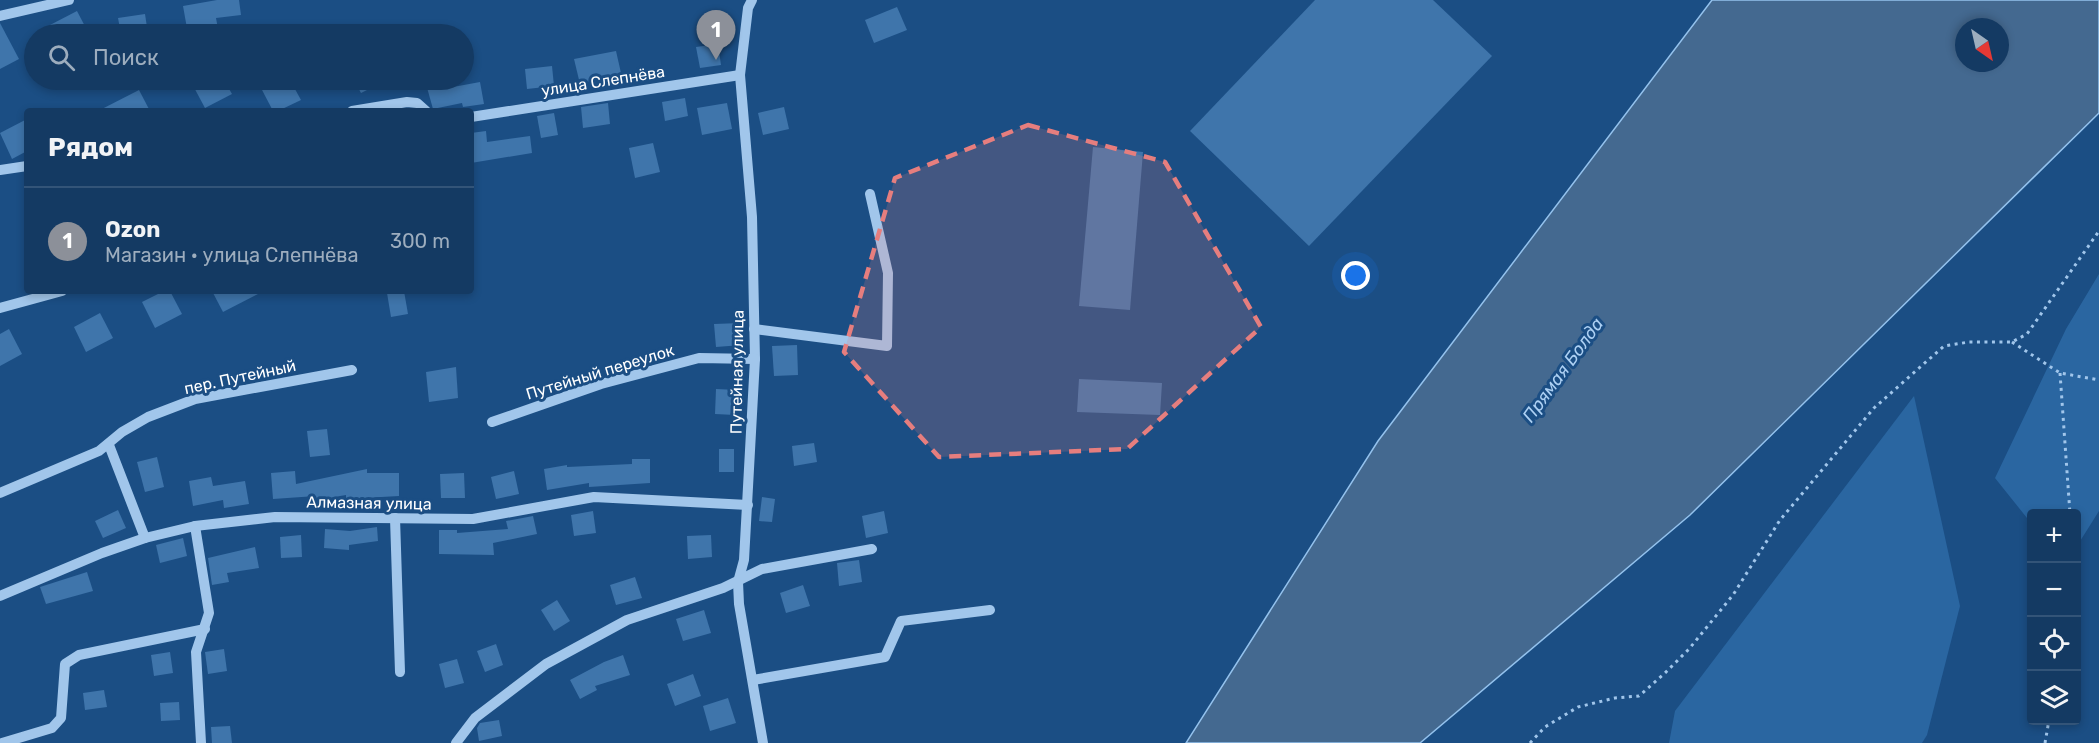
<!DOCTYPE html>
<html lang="ru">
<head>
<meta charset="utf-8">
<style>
	body { margin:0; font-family:Rubik,sans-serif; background:#1d4169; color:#f1f3f6 }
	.controls { position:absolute; right:18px; bottom:18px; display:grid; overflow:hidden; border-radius:6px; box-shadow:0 3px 9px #0003 }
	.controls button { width:54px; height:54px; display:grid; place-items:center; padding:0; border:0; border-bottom:2px solid #335478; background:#143a63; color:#f1f3f6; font:30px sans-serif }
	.compass { position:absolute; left:1955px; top:18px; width:54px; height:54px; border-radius:50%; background:#143a63; box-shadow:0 3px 9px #0003; rotate:146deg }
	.you { position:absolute; left:1356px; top:276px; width:21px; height:21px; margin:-15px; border:4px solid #fff; border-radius:50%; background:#1a73e8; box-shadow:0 0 0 9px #1a73e833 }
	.badge { display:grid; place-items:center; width:39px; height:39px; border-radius:50%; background:#8c9099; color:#fff; font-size:20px; font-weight:700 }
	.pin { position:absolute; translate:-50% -50px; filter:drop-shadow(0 2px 3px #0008) }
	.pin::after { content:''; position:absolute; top:32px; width:21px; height:18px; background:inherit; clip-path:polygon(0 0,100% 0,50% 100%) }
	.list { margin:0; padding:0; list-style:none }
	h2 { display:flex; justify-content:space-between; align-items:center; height:78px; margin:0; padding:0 24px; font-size:26px }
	h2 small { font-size:20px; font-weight:400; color:#9dadbe }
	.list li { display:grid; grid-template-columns:39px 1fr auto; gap:18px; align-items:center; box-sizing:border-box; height:108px; padding:0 24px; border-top:2px solid #335478 }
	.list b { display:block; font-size:22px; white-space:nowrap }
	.list p { margin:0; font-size:20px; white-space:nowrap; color:#9dadbe }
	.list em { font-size:20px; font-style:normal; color:#9dadbe }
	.icon { flex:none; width:33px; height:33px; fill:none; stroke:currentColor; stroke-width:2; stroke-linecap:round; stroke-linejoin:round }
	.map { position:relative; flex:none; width:2099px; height:743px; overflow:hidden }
	.search { position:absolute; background:#143a63; box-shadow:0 3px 9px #0003; left:24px; top:24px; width:450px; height:66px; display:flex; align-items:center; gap:15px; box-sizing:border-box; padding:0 21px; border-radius:33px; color:#9dadbe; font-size:22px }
	.panel { position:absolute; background:#143a63; box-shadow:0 3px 9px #0003; left:24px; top:108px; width:450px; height:186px; border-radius:6px }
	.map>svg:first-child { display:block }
	.green { fill:#2a66a1 }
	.water { fill:#446990; stroke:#94c2ed; stroke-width:1.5; fill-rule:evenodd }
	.building { fill:#3f75ab }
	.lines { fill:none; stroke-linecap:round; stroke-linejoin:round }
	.path { stroke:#a1c6eb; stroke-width:3; stroke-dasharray:3 4.5; stroke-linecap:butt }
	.minor { stroke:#a1c6eb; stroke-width:10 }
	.marked { fill:#e67e7e; fill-opacity:0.2; stroke:#e67e7e; stroke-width:4.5; stroke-dasharray:12 8; stroke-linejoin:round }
	.labels { text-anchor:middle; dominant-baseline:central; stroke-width:6; stroke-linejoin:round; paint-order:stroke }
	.street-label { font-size:16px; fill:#fff; stroke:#1b4e84 }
	.water-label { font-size:18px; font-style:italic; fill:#add0f3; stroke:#1b4e84 }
</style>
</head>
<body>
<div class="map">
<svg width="2099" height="743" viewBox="0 0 2099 743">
	<rect width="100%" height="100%" fill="#1b4e84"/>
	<!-- green -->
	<g class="green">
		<path d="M2099,274V511L2077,546L2076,514H2032L2031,523L1995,478L2066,329Z"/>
		<path d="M1914,396L1960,606L1927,735L1922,743H1669L1675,711Z"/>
	</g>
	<!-- water -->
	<path class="water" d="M1712,0H2099V113L1690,515L1420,743H1186L1378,441ZM1964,27H2000V63H1964Z"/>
	<!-- building -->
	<g class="building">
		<path d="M217,0H239L241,15L216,18L218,29L188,34L183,6Z"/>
		<path d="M1315,0H1433L1492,56L1309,246L1190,131Z"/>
		<path d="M897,7L907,30L874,43L865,20Z"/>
		<path d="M77,11L89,34H55L50,25Z"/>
		<path d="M145,14L148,34H121L118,18Z"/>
		<path d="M0,23L19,59L0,69Z"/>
		<path d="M718,44L721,65L700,68L696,47Z"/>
		<path d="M616,51L621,73L580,84L574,59Z"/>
		<path d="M552,66L554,86L527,89L525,69Z"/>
		<path d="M190,80H224L232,94L205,108Z"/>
		<path d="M277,80H290L301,100L278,111H273L261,88Z"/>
		<path d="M354,80H387L361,93Z"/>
		<path d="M452,80L453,87L480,82L484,104L463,107L462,103L433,109L426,84Z"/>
		<path d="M139,90L150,111H98Z"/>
		<path d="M685,98L688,116L665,121L662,102Z"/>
		<path d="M608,103L610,124L583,128L581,107Z"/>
		<path d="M727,103L732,129L702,135L697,108Z"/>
		<path d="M784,107L789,129L763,135L758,113Z"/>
		<path d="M554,113L558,135L541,138L537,116Z"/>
		<path d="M27,119V151L12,159L0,133Z"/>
		<path d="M486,131L487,142L530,136L532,153L471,163V133Z"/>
		<path d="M653,143L660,172L635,178L629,148Z"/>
		<path d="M1093,147L1143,152L1130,310L1079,306Z"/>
		<path d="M164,291H170L182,314L155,328L142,302Z"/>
		<path d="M212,291H264L223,312Z"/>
		<path d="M404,291L408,314L391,317L387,293Z"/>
		<path d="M100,313L113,338L86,352L74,327Z"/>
		<path d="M741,323L742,345L716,347L714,324Z"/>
		<path d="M9,329L22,354L0,366V334Z"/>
		<path d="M797,345L798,375L774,376L772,346Z"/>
		<path d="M456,367L458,398L429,402L426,372Z"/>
		<path d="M1079,379L1162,383L1160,415L1077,412Z"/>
		<path d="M716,389L737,390L735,415L715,414Z"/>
		<path d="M327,429L330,455L310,457L307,431Z"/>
		<path d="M814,443L817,462L794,466L792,446Z"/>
		<rect x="719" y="449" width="15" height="23"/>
		<path d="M157,457L164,487L145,492L137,462Z"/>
		<path d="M632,459H650V483L589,487V483L547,490L544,469L567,465V467L632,464Z"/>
		<path d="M367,469V473H399V496L346,499V495L317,500L316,496L273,499L271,473L295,471L296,484Z"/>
		<path d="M514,471L519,494L496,499L491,477Z"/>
		<path d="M464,473L465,498H441L440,474Z"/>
		<path d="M211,477L213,486L245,481L249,504L224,508L223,500L193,506L189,481Z"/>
		<path d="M762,497L775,499L772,522L759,521Z"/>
		<path d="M118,510L126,528L103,538L95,521Z"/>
		<path d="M593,511L596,533L574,536L571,515Z"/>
		<path d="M884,511L888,533L866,538L862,516Z"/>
		<path d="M533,516L537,534L493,543L494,555L439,554V530H457V533L508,529L506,521Z"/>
		<path d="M377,527L378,541L349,545V550L324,548L325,529L350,531Z"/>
		<path d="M301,535L302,557L281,558L280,537Z"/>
		<path d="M711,535L712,557L688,559L687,536Z"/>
		<path d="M183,538L187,556L160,563L156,545Z"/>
		<path d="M255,547L259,568L227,573L229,582L212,585L208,558Z"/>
		<path d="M859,560L862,582L839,586L837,563Z"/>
		<path d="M87,572L93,591L46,604L40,587Z"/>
		<path d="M635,577L642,598L616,605L610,585Z"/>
		<path d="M803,585L810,606L786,613L780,593Z"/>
		<path d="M557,600L570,621L554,631L541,610Z"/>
		<path d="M704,610L711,633L683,641L676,619Z"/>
		<path d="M496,644L503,665L485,672L477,651Z"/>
		<path d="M224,649L227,671L208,674L205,652Z"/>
		<path d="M170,652L173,673L154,676L151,655Z"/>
		<path d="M623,655L630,675L595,686L597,690L580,699L570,680L604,662Z"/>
		<path d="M457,659L464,683L445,688L439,664Z"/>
		<path d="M693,674L701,696L675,706L667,684Z"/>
		<path d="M104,690L107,707L85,710L83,693Z"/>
		<path d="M728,698L736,723L710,731L703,706Z"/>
		<path d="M179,702L180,720L161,721L160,703Z"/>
		<path d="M499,720L502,736L479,741L477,728L480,723Z"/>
		<path d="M230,726L232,743H212L211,727Z"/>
	</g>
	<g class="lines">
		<!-- path -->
		<g class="path">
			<path d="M2012,342L2060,373L2099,380"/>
			<path d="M2060,373L2070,514"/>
			<path d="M1530,743L1545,727L1578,707L1615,698L1639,696L1665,673L1689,649L1733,595L1780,520L1874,408L1944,346L1969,342H2012L2027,334L2099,231"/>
			<path d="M2045,743L2049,720"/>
		</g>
		<!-- minor -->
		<g class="minor">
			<path d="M752,0L748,8L740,75L752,217L755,359L744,560L738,582L739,604L763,743"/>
			<path d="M0,16L69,0"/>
			<path d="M352,111L407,102L417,103L426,111"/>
			<path d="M471,117L740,75"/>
			<path d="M0,170L27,166"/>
			<path d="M0,308L62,291"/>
			<path d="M754,329L887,346L888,273L870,194"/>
			<path d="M492,422L601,384L699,358L755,359"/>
			<path d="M109,445L145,538"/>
			<path d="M0,493L99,451L122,432L148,417L195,399L352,370"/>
			<path d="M395,518L400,672"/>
			<path d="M195,526L209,613L196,652L201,743"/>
			<path d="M0,596L102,553L145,538L195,526L275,517L473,519L594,497L748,505"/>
			<path d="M753,680L885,657L901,621L990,610"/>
			<path d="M2,743L52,728L61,718L65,664L79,655L205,629"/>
			<path d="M456,743L475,718L546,664L627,620L723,588L762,569L872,549"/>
		</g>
	</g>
	<!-- marked area -->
	<path class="marked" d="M1028,125L1165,162L1261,327L1127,449L939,457L844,352L895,178Z"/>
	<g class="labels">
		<!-- street labels -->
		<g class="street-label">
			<text transform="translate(603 81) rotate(-9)">улица Слепнёва</text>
			<text transform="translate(600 372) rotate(-17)">Путейный переулок</text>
			<text transform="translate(737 372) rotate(-89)">Путейная улица</text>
			<text transform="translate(240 377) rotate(-12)">пер. Путейный</text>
			<text transform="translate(369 503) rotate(1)">Алмазная улица</text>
		</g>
		<!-- water labels -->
		<g class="water-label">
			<text transform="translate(1563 370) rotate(-54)">Прямая Болда</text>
		</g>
	</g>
</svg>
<div class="controls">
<button>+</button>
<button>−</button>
<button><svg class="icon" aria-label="locate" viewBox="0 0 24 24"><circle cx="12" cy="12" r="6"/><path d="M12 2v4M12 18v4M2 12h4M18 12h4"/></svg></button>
<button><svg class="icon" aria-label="layers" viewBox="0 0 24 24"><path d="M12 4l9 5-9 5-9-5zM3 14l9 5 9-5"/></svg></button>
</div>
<svg class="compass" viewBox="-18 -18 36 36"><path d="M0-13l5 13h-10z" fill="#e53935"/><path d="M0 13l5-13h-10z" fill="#9dadbe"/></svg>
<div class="you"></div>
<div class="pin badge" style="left:716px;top:60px">1</div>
<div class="search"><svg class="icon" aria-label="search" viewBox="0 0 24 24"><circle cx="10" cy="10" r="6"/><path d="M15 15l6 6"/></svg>Поиск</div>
<section class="panel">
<h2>Рядом<small></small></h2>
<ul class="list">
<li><span class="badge">1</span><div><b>Ozon</b><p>Магазин · улица Слепнёва</p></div><em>300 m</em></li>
</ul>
</section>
</div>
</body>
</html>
